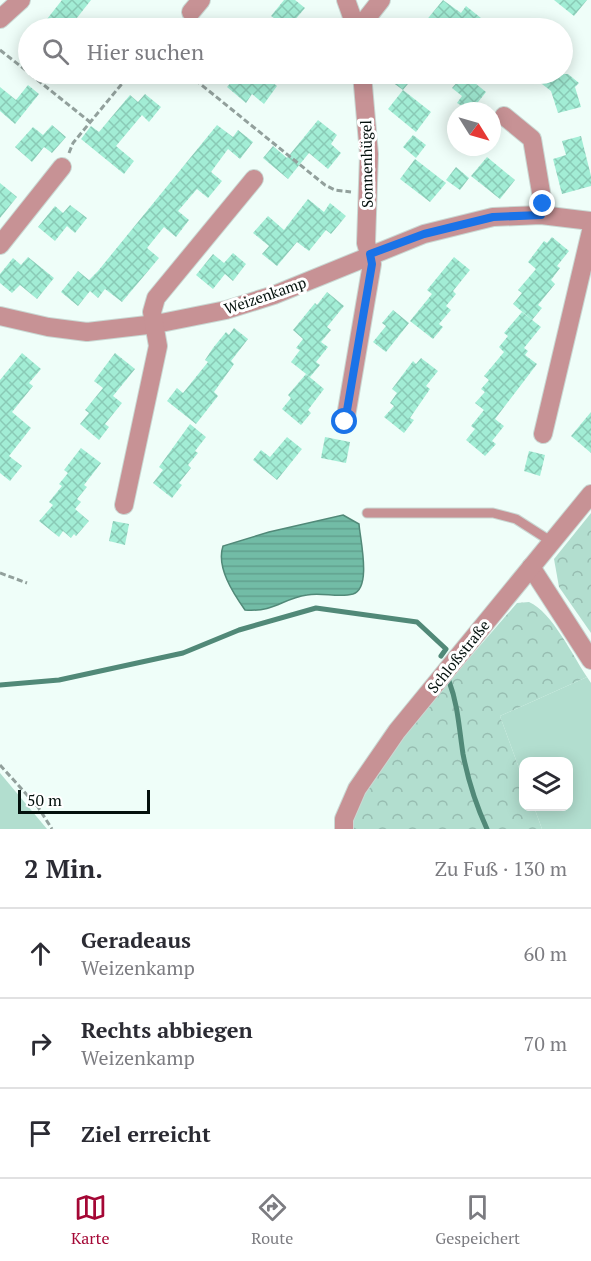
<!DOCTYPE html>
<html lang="de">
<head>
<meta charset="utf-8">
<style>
	body { margin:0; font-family:"PT Serif",serif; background:#f2f2f3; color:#2b2b33 }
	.controls { position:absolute; right:18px; bottom:18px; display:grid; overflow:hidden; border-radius:12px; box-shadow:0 3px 15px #0003 }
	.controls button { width:54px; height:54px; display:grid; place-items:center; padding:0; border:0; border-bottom:2px solid #e1e1e2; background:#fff; color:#2b2b33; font:30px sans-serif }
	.compass { position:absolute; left:447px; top:102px; width:54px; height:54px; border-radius:50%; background:#fff; box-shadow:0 3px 15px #0003; rotate:127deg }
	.scale { position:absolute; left:18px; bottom:15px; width:132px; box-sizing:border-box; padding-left:6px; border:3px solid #04110d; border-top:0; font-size:16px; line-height:21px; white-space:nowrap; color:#04110d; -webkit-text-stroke:4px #fff; paint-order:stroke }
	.stop { position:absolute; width:18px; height:18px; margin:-14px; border:4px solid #1a73e8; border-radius:50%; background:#fff }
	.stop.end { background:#1a73e8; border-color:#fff; box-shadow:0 2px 6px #0008 }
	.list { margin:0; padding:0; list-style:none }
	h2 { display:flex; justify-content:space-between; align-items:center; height:78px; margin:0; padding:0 24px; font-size:26px }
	h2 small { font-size:20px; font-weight:400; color:#7c7c81 }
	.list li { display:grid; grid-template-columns:39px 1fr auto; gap:18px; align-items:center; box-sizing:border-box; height:90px; padding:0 24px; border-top:2px solid #e1e1e2 }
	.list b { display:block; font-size:22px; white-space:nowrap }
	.list p { margin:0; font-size:20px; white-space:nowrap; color:#7c7c81 }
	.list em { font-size:20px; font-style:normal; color:#7c7c81 }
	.icon { flex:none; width:33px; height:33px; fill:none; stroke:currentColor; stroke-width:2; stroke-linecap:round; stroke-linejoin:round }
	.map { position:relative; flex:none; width:591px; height:829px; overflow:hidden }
	.search { position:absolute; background:#fff; box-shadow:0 3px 15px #0003; left:18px; right:18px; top:18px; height:66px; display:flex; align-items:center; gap:15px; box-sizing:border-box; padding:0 21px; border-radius:33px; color:#7c7c81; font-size:22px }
	.sheet { height:348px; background:#fff }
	nav { display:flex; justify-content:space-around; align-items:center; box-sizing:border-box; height:84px; border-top:2px solid #e1e1e2; background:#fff; font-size:16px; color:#7c7c81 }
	nav a { display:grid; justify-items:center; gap:3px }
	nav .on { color:#a40735 }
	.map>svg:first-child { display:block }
	.green { fill:#b2decf }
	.forest { fill:url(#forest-crowns) }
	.water { fill:url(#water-rules); stroke:#518978; stroke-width:1.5 }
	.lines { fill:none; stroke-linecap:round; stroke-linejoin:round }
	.stream { stroke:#518978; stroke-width:5 }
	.building { fill:url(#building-cross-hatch) }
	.lane-casing { stroke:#c9d8d3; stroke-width:11 }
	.street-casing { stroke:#c9d8d3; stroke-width:20 }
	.path { stroke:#92a09c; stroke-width:3; stroke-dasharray:6 3; stroke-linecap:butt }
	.lane { stroke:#c79295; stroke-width:9 }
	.street { stroke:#c79295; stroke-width:18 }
	.route { stroke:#1a73e8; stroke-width:8 }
	.labels { text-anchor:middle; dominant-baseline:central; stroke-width:6; stroke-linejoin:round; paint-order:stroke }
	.street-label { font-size:15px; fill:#04110d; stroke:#fff }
</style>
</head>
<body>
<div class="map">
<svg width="591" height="829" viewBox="0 0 591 829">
	<defs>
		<pattern id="forest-crowns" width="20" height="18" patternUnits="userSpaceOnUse" patternTransform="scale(1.5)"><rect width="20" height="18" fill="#b2decf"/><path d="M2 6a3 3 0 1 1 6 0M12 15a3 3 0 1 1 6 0" fill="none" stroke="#97bdb1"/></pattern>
		<pattern id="water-rules" width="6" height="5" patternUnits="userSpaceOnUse" patternTransform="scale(1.5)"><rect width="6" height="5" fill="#72bca6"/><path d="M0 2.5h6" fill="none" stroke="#61a18e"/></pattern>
		<pattern id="building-cross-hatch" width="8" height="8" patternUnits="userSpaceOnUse" patternTransform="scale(1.5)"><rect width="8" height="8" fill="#a2edd5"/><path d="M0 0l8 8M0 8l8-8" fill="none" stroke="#8acab6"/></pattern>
	</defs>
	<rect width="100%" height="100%" fill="#effef9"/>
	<!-- green -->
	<g class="green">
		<path d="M587,677L591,683V829H542L534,807L568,806V762H524L523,779L500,716Z"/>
		<path d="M0,773L47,829H0Z"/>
	</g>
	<!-- forest -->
	<g class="forest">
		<path d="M591,513V633L559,587L554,559Z"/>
		<path d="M529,602C552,612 573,656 587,677L500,716L523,779L524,806L534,807L542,829H354V810L401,737L517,603Z"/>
	</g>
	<!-- water -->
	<path class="water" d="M343,515L359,524C360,539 372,588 353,594C339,598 321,592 307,595C281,599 276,612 245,610C233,593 216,567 223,546L269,532Z"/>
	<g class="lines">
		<!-- stream -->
		<g class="stream">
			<path d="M449,681C458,705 459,728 463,754C468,780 476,805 487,829"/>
			<path d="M0,685L59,680L183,653L239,630L316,608L417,622L446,649L441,656"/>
		</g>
	</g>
	<!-- building -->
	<g class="building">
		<path d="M62,0H91L69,28H40Z"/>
		<path d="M284,0H295L305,8L288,28L271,16Z"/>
		<path d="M443,0L461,13L466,6L481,18L475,25L479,28H420Z"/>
		<path d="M554,0H587L574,16Z"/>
		<path d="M238,74H246L256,82L262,74L277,86L264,104L252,94L246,103L227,87Z"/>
		<path d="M381,74H416L403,90Z"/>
		<path d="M464,74L486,92L471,111L457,103L462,96L452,88Z"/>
		<path d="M529,74H568L579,83L575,87L581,107L558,113L551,91Z"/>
		<path d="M28,85L39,94L15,124L0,111V87L16,100Z"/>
		<path d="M403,90L431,112L416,132L388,109Z"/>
		<path d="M145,94L161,107L149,122L142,115L116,146L134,161L124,174L81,139L91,126L99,132L130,95L138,102Z"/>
		<path d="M318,120L337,135L331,144L341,153L328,169L309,153L288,179L263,158L273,146L287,158Z"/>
		<path d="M52,125L66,137L52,153L44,147L32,162L15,147L33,127L43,135Z"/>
		<path d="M217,125L233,137L238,130L253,142L240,159L228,149L211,172L222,181L208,198L197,189L178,211L189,220L176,237L164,227L147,248L159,258L122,302L105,289L98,298L90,291L78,306L61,292L78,271L89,280L98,271Z"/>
		<path d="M413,135L426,145L416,158L403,147Z"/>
		<path d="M581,136L591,176V186L562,194L553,159L566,155L562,141Z"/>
		<path d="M487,157L515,180L500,199L471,176Z"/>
		<path d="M415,159L446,183L430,202L400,179Z"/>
		<path d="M456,167L469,178L460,190L446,180Z"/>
		<path d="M0,183L17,197L0,218Z"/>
		<path d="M308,199L324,212L330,203L346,216L331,234L326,230L309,251L297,242L277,266L262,254L269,246L253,233L268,216L284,230Z"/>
		<path d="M70,205L87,218L75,233L67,226L55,241L38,227L55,206L63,213Z"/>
		<path d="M552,237L569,251L557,266L560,268L551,280L555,284L538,305L542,308L532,320L513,304L522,293L518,290L536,269L528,262L544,241L547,243Z"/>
		<path d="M233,253L246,264L233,281L225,274L213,289L196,275L213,254L224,263Z"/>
		<path d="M28,257L54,278L37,299L20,285L12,293L0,283V274L13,258L21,265Z"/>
		<path d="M454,257L470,270L453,291L456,294L446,306L451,310L439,324L443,327L433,339L410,321L432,294L427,290Z"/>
		<path d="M327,292L344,306L327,327L331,330L321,342L328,347L316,362L320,365L310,377L291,362L300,350L296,348L303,339L293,330L315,303L317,305Z"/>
		<path d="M393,310L409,323L386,352L373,342L386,326L382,323Z"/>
		<path d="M522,312L541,327L524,348L528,351L525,355L537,364L495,419L504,426L492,441L496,444L485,456L466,440L475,429L471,426L484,410L475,403L485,392L481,389L489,380L484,376L504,352L499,347L508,336L504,333Z"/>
		<path d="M234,328L248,339L231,361L234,364L214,392L218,396L196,424L167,401L177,388L183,393L208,362L205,360L213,348L226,332L229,335Z"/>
		<path d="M22,353L41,369L29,383L33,386L12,412L31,428L9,456L22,466L10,481L0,473V380Z"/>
		<path d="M115,353L135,369L113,396L122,403L105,424L109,427L99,440L80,424L89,413L85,410L103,388L94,381Z"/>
		<path d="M421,358L438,371L426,386L430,389L410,418L414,420L404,433L384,417L394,406L390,403L397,393L392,389L413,361L416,364Z"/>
		<path d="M306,374L324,389L308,410L311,413L301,425L282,409L291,398L288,395Z"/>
		<path d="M591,412V453L571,436Z"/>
		<path d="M190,424L206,437L195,451L198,453L188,465L191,468L179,483L182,485L172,498L153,483L163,470L159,467Z"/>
		<path d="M287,437L302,449L277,480L253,460L261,450L270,457Z"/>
		<path d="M325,437L350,442L346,463L321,458Z"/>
		<path d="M81,448L101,463L84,485L87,487L77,499L81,502L75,509L89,521L76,536L74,534L71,538L63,531L59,537L39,521L53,505L49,502L62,486L59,484L68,473L64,470Z"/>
		<path d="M529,451L545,455L540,476L524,471Z"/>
		<path d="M113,521L129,524L125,545L109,541Z"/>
	</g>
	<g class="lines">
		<defs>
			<path id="lane" d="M367,513H493L516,519L552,542"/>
			<g id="street">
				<path d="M346,0L356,28"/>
				<path d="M191,12L201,0"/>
				<path d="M0,19L21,0"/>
				<path d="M359,28L381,0"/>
				<path d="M504,116L532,139L543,204L541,215"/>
				<path d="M0,245L62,167"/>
				<path d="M0,316L48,327L87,332L156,324L226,310L274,295L424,234L493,217L541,215L591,221"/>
				<path d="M345,422L372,264L366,243L369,154L362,74"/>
				<path d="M543,434L591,231"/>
				<path d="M124,505L158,346L152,312L156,298L254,179"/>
				<path d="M531,567L591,660"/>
				<path d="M344,829V819L357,789L397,731L591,494"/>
			</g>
		</defs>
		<!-- lane casing -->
		<use href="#lane" class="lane-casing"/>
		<!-- street casing -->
		<use href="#street" class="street-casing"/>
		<!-- path -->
		<g class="path">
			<path d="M168,28L177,21"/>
			<path d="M0,50L28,72"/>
			<path d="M30,74L90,122"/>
			<path d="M188,74L325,185L335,190L351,192"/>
			<path d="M69,153L73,143L130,74"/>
			<path d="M0,573L27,583"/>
			<path d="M0,765L38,807L52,829"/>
		</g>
		<!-- lane -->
		<use href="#lane" class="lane"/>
		<!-- street -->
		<use href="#street" class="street"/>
	</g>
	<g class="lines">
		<!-- route -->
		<path class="route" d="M345,422L372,264L370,254L424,234L493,217L541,215L543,204"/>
	</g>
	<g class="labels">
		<!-- street labels -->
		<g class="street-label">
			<text transform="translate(366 164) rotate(-91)">Sonnenhügel</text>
			<text transform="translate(265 295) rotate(-19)">Weizenkamp</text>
			<text transform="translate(458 656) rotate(-51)">Schloßstraße</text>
		</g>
	</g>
</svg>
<div class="controls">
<button><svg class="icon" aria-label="layers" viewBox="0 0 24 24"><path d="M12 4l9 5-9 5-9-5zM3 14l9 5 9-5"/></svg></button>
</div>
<svg class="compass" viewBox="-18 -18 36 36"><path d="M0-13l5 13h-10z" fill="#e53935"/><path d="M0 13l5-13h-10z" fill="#7c7c81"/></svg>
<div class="scale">50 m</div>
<div class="stop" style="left:345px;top:422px"></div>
<div class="stop end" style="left:543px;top:204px"></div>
<div class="search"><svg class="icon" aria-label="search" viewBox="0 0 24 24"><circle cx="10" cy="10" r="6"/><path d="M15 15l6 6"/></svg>Hier suchen</div>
</div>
<section class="sheet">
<h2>2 Min.<small>Zu Fuß · 130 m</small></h2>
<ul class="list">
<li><svg class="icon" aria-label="ahead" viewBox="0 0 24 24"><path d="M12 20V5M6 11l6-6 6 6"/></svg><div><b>Geradeaus</b><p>Weizenkamp</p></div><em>60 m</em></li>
<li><svg class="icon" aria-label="right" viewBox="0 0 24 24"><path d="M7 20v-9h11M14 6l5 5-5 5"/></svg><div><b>Rechts abbiegen</b><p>Weizenkamp</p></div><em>70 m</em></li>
<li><svg class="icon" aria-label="arrive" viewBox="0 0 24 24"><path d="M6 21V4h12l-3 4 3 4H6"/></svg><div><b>Ziel erreicht</b></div></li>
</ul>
</section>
<nav>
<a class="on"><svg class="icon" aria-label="map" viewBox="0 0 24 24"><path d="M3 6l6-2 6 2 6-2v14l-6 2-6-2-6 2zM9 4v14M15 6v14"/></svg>Karte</a>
<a><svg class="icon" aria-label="directions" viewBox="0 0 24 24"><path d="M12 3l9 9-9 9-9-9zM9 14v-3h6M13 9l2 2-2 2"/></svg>Route</a>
<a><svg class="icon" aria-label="saved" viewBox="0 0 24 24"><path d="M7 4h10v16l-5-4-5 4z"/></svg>Gespeichert</a>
</nav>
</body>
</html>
